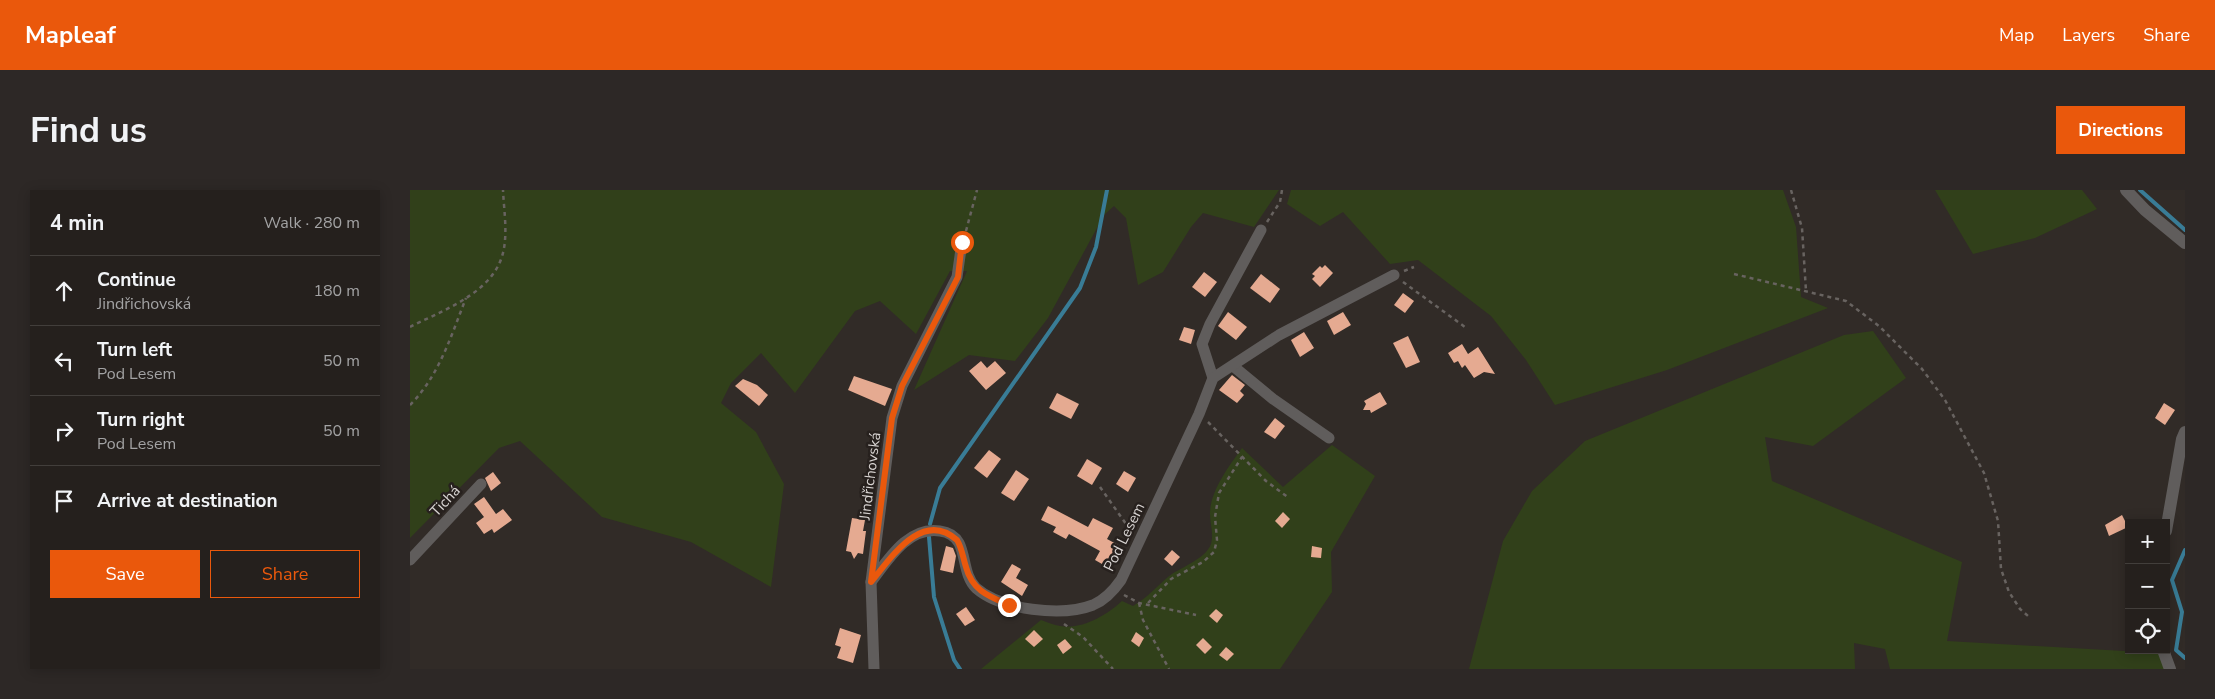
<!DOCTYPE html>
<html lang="en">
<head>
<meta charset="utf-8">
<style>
	body { margin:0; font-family:"Nunito Sans",sans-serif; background:#2d2826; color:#f1f3f6 }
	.controls { position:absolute; right:15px; bottom:15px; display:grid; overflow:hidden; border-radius:0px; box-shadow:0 2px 12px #0003 }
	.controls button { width:45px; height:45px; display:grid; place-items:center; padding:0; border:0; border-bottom:1px solid #423e3b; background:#25201d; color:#f1f3f6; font:25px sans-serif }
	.stop { position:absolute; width:15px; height:15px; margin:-11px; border:4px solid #ea580c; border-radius:50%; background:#fff }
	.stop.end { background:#ea580c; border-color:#fff; box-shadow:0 1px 5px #0008 }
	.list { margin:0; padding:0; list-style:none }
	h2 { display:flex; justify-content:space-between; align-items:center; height:65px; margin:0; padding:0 20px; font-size:21px }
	h2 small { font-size:16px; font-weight:400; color:#a3a3a4 }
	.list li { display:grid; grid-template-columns:32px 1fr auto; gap:15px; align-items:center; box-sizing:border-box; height:70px; padding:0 20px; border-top:1px solid #423e3b }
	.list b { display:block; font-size:19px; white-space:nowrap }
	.list p { margin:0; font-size:16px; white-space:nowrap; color:#a3a3a4 }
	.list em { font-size:16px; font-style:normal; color:#a3a3a4 }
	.actions { display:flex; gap:10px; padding:15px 20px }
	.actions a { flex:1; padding:11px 0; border:1px solid #ea580c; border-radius:0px; text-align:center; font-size:18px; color:#ea580c }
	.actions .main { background:#ea580c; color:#fff }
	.icon { flex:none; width:28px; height:28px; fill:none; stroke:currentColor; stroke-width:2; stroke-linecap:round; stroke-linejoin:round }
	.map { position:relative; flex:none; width:1775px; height:479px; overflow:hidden; border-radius:0px }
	header { display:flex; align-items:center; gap:30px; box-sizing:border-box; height:70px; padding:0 25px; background:#ea580c; color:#fff }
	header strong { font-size:24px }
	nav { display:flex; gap:28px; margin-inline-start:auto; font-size:18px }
	.intro { display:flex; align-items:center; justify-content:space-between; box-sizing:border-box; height:120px; padding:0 30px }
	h1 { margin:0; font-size:35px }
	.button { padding:12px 22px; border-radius:0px; background:#ea580c; color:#fff; font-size:18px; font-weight:700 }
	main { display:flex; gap:30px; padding:0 30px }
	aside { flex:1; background:#25201d; border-radius:0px; box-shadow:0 2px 12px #0003 }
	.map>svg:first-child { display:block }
	.green { fill:#31401a }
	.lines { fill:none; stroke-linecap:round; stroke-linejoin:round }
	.stream { stroke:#397c96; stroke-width:4 }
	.building { fill:#e5aa91 }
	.path { stroke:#686360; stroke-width:2.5; stroke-dasharray:4 4; stroke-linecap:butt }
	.minor { stroke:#605d5c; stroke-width:11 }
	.tertiary { stroke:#605d5c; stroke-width:12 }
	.route { stroke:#ea580c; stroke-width:6 }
	.labels { text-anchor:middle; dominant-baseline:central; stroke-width:5; stroke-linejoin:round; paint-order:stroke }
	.street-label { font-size:15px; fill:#d8d4d2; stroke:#27211e }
</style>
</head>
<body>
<header>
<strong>Mapleaf</strong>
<nav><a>Map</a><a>Layers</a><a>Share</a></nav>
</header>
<div class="intro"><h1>Find us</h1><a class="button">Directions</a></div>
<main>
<aside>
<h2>4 min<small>Walk · 280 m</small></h2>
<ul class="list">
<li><svg class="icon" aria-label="ahead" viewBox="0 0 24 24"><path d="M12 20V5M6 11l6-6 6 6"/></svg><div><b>Continue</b><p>Jindřichovská</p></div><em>180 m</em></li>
<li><svg class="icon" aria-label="left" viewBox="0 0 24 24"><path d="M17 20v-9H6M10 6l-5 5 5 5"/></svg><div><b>Turn left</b><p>Pod Lesem</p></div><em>50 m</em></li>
<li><svg class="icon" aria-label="right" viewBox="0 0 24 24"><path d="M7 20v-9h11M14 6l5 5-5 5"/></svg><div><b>Turn right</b><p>Pod Lesem</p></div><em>50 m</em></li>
<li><svg class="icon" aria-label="arrive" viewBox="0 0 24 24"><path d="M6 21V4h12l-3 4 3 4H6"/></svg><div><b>Arrive at destination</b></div></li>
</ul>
<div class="actions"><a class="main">Save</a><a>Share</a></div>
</aside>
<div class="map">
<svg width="1775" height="479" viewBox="0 0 1775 479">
	<rect width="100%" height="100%" fill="#312b27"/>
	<!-- green -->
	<g class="green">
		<path d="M0,0H869L844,37L793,23L781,37L753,82L728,95L716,28L704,16L694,25L638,128L605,171L559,165L504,200L557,81H540L506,144L470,111L445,121L385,203L351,163L321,193L311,213L346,242L374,294L361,397L281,352L192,327L110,251L89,258L0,348Z"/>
		<path d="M881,0H1373L1386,37L1391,107L1418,118L1257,180L1145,215L1116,170L1081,126L1008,70L980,74L933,22L910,36L877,14Z"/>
		<path d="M1525,0H1672L1687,19L1625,48L1563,64Z"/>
		<path d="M1463,141L1496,188L1403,256L1355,247L1362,291L1552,372L1537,451L1749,463L1755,479H1480L1475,459L1444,453L1445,479H1059L1093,351L1122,301L1175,251L1434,145Z"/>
		<path d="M922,255L965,286L921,362L922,402L870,479H571L631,430C637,432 644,435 650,436C672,440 697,425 712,411L723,416C737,408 746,397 758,387C770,377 795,370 801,354C804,344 800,334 800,324C800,301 819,276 832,258L873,297Z"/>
	</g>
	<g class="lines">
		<!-- stream -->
		<g class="stream">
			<path d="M1730,0L1775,40"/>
			<path d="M520,334L530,298L670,98L686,57L697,0"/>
			<path d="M519,347L524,407L544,470L550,479"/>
			<path d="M1775,360L1762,390L1772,422L1766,460L1775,468"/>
		</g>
	</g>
	<!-- building -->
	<g class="building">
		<path d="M915,75L923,83L910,97L902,89L905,86L902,84L910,76L912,78Z"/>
		<path d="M794,82L807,92L795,107L782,97Z"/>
		<path d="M851,84L870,99L860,113L840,98Z"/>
		<path d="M993,103L1004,111L995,123L984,115Z"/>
		<path d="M818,122L837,137L826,150L808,136Z"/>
		<path d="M933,122L941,135L924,145L917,131Z"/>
		<path d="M774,137L785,140L781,154L769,150Z"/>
		<path d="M894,142L904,158L890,167L881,150Z"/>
		<path d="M998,146L1010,172L996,178L983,153Z"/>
		<path d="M1052,154L1058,164L1068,157L1085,184L1074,182L1064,188L1055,175L1052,178L1048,171L1044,173L1038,163Z"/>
		<path d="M571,171L577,178L585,171L596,183L576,200L559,181Z"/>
		<path d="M822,185L835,195L830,201L834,205L827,213L809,200Z"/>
		<path d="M444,186L482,199L475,216L438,200Z"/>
		<path d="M333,189L347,195L358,205L349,216L325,196Z"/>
		<path d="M970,202L977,214L961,223L960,220H953L956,214L954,211Z"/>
		<path d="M647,203L669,214L661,229L639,218Z"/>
		<path d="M1754,213L1765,220L1755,235L1745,228Z"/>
		<path d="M865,228L875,236L865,249L854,242Z"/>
		<path d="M579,260L591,269L577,288L564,278Z"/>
		<path d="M677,269L692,278L682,295L667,286Z"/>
		<path d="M606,280L619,289L604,311L591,303Z"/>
		<path d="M714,281L726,288L718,302L706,294Z"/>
		<path d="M83,282L91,293L81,301L75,288Z"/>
		<path d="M74,307L86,324L93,319L102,330L84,343L82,339L74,344L66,333L74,327L64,314Z"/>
		<path d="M638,316L678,337L683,328L703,338L697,349L710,356L699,378L685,370L690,361L659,344L656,349L643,342L646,337L631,330Z"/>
		<path d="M873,322L880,329L872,338L865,331Z"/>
		<path d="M1712,325L1718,337L1699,346L1695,335Z"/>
		<path d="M442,328L455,330L453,341H456L453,364L448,363L444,369L441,362L436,361Z"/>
		<path d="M536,356L543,358L546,366L543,383L530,380Z"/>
		<path d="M902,356L912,358L911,368L901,367Z"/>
		<path d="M762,360L770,367L762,376L754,369Z"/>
		<path d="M602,374L611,379L606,388L618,395L612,406L591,392Z"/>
		<path d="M556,417L565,430L555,436L546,424Z"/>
		<path d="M806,419L813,425L807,433L799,426Z"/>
		<path d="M430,438L451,445L443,473L427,468L431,457L425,455Z"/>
		<path d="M624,440L633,449L624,457L615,449Z"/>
		<path d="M726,442L734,448L729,457L721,451Z"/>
		<path d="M793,448L802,457L795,464L786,455Z"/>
		<path d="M655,449L662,457L653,464L647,455Z"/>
		<path d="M816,457L824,464L817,471L809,465Z"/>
	</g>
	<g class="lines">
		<!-- path -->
		<g class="path">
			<path d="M1381,0L1392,38L1396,101"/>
			<path d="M857,32L870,12L872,0"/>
			<path d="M556,41L567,0"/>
			<path d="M994,81L1004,77"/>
			<path d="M1324,84L1436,111L1469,136L1512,179L1535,210L1574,283L1588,331L1591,379L1599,402L1610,419L1618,426"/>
			<path d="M993,92L1055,137"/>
			<path d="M0,137C29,122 72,107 88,76C100,54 94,24 93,0"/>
			<path d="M0,215C29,186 41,146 56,108"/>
			<path d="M798,232L856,291L879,308"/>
			<path d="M690,297L721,341"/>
			<path d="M714,405L729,413L786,425"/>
			<path d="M729,413L733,430L759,479"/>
			<path d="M738,413L761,389L793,372L804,362L807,350L805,327L809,303L832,267"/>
			<path d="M654,434L673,447L703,479"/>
		</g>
		<!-- minor -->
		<g class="minor">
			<path d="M823,176L863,209L919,248"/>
			<path d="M803,188L792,154L800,134L851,40"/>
			<path d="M0,370L71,294"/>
			<path d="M461,392C478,370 498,336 530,341C538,342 545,346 549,353C556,367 554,386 566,398C591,420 652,427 683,415C695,410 704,400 711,390L789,224L803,188L869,145L984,85"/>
			<path d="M464,479L461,392L482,228L492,196L547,87L552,52"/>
		</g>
		<!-- tertiary -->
		<g class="tertiary">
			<path d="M1716,0L1735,20L1775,53"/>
			<path d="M1756,341L1772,249L1775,242"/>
			<path d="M1753,460L1760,479"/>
		</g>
	</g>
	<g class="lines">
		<!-- route -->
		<path class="route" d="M552,52L548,87L492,196L482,228L461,392C481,368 512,319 547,350C552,358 553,368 556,377C562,400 578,406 599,415"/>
	</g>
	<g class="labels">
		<!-- street labels -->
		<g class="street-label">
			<text transform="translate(460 286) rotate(-83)">Jindřichovská</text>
			<text transform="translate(35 311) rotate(-47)">Tichá</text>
			<text transform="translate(714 347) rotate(-64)">Pod Lesem</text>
		</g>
	</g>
</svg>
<div class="controls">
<button>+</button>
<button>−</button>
<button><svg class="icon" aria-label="locate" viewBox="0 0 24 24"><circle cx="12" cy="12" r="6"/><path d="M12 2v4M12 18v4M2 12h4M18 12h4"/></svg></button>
</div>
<div class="stop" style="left:552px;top:52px"></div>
<div class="stop end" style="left:599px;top:415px"></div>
</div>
</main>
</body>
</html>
